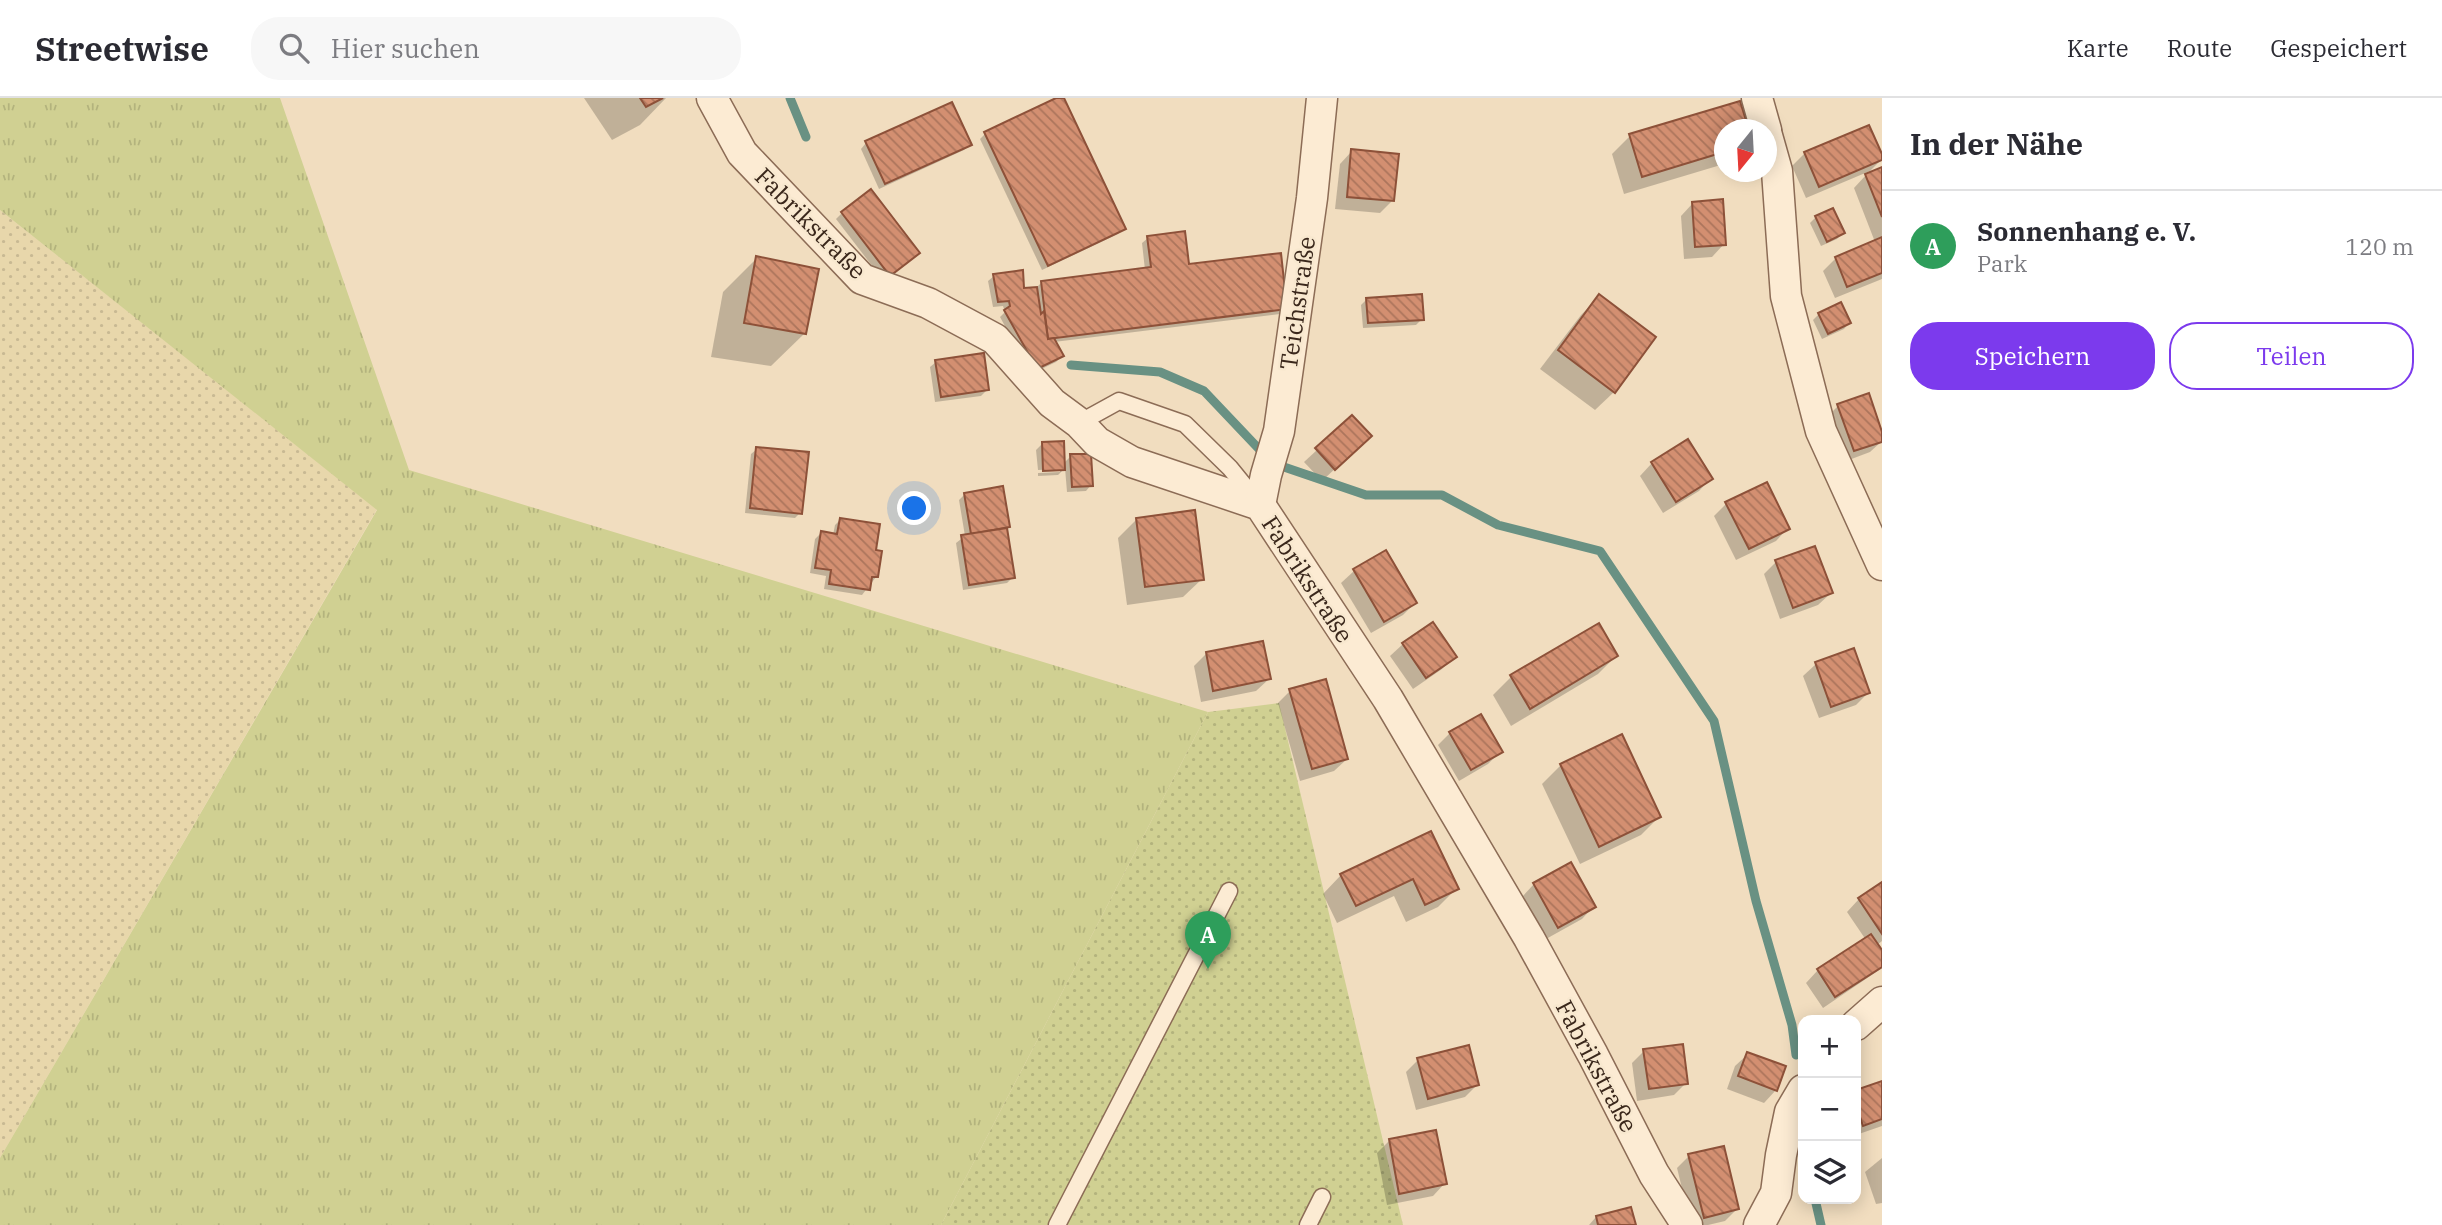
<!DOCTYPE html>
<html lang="de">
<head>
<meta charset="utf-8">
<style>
	body { margin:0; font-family:"IBM Plex Serif",serif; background:#f7f7f7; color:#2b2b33 }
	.controls { position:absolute; right:21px; bottom:21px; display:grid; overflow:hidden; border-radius:14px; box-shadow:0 4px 18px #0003 }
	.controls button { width:63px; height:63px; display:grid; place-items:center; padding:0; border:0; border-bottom:2px solid #e1e1e2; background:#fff; color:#2b2b33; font:35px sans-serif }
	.compass { position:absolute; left:1714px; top:21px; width:63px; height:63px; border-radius:50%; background:#fff; box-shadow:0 4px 18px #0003; rotate:198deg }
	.you { position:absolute; left:915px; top:411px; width:24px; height:24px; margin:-18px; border:5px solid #fff; border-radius:50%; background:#1a73e8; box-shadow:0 0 0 10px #1a73e833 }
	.badge { display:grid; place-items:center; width:46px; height:46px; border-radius:50%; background:#7c3aed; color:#fff; font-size:23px; font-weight:700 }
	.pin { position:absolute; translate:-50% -58px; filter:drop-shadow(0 2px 4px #0008) }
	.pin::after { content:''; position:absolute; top:37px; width:24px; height:21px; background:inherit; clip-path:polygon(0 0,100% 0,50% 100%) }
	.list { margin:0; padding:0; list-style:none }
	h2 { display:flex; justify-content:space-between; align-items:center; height:91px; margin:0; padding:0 28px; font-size:30px }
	h2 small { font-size:23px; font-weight:400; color:#7c7c81 }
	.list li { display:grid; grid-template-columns:46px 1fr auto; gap:21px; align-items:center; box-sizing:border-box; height:112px; padding:0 28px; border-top:2px solid #e1e1e2 }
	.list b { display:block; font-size:26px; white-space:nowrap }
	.list p { margin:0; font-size:23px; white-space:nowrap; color:#7c7c81 }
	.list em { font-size:23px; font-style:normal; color:#7c7c81 }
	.actions { display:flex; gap:14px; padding:21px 28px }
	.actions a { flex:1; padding:16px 0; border:2px solid #7c3aed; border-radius:28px; text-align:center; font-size:24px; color:#7c3aed }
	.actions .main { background:#7c3aed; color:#fff }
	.icon { flex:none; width:38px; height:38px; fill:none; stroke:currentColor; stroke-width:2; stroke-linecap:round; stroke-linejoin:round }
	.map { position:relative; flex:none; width:1882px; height:1127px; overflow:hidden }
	header { display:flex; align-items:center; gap:42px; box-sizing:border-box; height:98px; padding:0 35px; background:#fff; border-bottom:2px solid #e1e1e2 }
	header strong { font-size:33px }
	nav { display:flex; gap:38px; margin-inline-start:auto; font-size:24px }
	.search { width:490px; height:63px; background:#f7f7f7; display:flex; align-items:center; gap:18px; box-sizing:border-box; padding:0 24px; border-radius:28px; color:#7c7c81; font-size:26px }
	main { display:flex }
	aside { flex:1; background:#fff }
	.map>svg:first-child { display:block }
	.farmland { fill:url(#farmland-dots) }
	.grass { fill:url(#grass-tufts) }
	.park { fill:url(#park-dots) }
	.shadow { fill:#0003 }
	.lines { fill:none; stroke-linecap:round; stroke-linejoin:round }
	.stream { stroke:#699183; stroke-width:9 }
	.building { fill:url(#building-back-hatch); stroke:#8d5139; stroke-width:2 }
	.lane-casing { stroke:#8c6c56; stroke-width:19 }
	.street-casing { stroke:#8c6c56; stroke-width:33 }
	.lane { stroke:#fcebd3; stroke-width:16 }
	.street { stroke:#fcebd3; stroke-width:30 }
	.labels { text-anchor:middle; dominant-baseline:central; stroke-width:5; stroke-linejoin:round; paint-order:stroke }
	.street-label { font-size:24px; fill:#3a271b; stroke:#f8e8cf }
</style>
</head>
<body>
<header>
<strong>Streetwise</strong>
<div class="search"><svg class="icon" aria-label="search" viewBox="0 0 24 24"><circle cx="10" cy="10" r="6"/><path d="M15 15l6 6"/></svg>Hier suchen</div>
<nav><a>Karte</a><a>Route</a><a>Gespeichert</a></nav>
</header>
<main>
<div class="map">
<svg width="1882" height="1127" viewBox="0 0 1882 1127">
	<defs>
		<pattern id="farmland-dots" width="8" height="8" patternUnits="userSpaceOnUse" patternTransform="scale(1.75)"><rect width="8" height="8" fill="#e8d7ab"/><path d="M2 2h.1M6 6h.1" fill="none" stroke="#c8b993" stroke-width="1.8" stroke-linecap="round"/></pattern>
		<pattern id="grass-tufts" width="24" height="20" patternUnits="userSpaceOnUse" patternTransform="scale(1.75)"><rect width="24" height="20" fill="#d0d092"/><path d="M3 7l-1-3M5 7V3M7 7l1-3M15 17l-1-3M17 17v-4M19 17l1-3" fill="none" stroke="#b3b37d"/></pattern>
		<pattern id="park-dots" width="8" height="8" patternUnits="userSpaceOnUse" patternTransform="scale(1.75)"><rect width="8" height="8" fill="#d0d092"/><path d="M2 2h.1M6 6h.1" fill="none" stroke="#b3b37d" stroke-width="1.8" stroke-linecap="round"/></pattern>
		<pattern id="building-back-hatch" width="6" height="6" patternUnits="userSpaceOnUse" patternTransform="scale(1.75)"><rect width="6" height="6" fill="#d38f71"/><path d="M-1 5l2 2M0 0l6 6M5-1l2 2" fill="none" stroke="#ac755c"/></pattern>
	</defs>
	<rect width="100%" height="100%" fill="#f1ddbf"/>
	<!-- farmland -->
	<path class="farmland" d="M0,112L377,411L0,1060Z"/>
	<!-- grass -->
	<path class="grass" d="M0,0H280L409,372L1208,614L941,1127H0V1060L377,412L0,112Z"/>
	<!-- park -->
	<path class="park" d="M1279,605L1403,1127H941L1208,614Z"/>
	<!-- shadow -->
	<g class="shadow">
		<path d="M584,0H666L640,27L612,42Z"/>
		<path d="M1062,0L1124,130L1118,136L1042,172L980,41L985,36Z"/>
		<path d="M1724,32V66L1624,96L1612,56L1630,38Z"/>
		<path d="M866,45L970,46L964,52L879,91L861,51Z"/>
		<path d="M1352,53L1393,102L1380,115L1335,111L1340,66Z"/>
		<path d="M1805,55L1882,61L1870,73L1806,100L1792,68Z"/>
		<path d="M1882,71V181L1835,200L1823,173L1836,160L1875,144L1854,90L1866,77Z"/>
		<path d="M1693,105L1724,146L1712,159L1684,161L1681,118Z"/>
		<path d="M842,115L918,155L883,182L836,121Z"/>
		<path d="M1816,119L1843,135L1837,141L1821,148L1810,125Z"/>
		<path d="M1148,140L1188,168L1286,210L1280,216L1054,244L1062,258L1056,264L1031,276L1000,219L1005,214L1003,208L993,209L988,183L994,178L1022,191L1036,190L1041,185L1145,172L1142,145Z"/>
		<path d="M757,160L805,235L771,268L711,259L723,194Z"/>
		<path d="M1599,199L1614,294L1595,312L1540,271L1581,217Z"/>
		<path d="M1367,201L1422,221L1416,227L1363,230L1361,207Z"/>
		<path d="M1819,216L1849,225L1844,231L1822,241L1813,222Z"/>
		<path d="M936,264L987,292L981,298L935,304L930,269Z"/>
		<path d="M1838,308L1882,340V343L1870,354L1841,365L1826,320Z"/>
		<path d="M1687,343L1711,380L1699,393L1663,415L1640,378L1652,365Z"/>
		<path d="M1042,346L1063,366L1071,358L1091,387L1086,393L1067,394L1065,370L1058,377L1038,378V375L1060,374V371L1038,372L1036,352Z"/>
		<path d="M1357,350L1322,383L1304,364L1317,352Z"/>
		<path d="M757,351L800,415L795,420L745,415L751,356Z"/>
		<path d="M1001,390L1013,479L1007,485L963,492L956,445L965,438L959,402L965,396Z"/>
		<path d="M1726,406L1788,430L1776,443L1736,462L1714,418Z"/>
		<path d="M841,421L874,453L876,479L862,497L824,491L826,478L810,475L815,441L821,435L833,437L835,427Z"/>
		<path d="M1137,421L1202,481L1183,499L1127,507L1118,440Z"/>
		<path d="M1385,454L1415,505L1403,517L1371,535L1341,485L1354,473Z"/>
		<path d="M1776,464L1831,495L1818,507L1780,521L1764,476Z"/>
		<path d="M1432,526L1454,558L1442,571L1413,591L1390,558L1403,546Z"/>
		<path d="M1206,556L1269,581L1256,593L1201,604L1194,568Z"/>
		<path d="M1616,558L1598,576L1511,628L1493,597L1511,579Z"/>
		<path d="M1816,566L1868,595L1856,607L1819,620L1803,578Z"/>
		<path d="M1290,593L1347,661L1334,673L1300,683L1278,605Z"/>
		<path d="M1450,635L1501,653L1488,666L1459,683L1438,647Z"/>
		<path d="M1621,639L1659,719L1641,737L1580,766L1542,686L1561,667Z"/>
		<path d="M1430,735L1456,791L1438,809L1406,824L1394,798L1337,825L1323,796L1341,777Z"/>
		<path d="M1534,786L1594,808L1582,821L1546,841L1522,799Z"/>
		<path d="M1882,786V843L1877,847L1882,855V870L1823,910L1806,885L1818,872L1866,842L1847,814L1859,801Z"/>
		<path d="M1644,953L1686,985L1674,997L1637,1003L1632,965Z"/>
		<path d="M1748,956L1776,992L1764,1005L1727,991L1735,968Z"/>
		<path d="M1418,962L1477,987L1465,999L1416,1012L1406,974Z"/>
		<path d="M1882,985V1028L1856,1037V994Z"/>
		<path d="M1389,1043L1445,1085L1433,1098L1387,1107L1377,1055Z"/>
		<path d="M1689,1058L1737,1111L1725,1123L1708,1127H1691L1677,1070Z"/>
		<path d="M1882,1060V1105L1876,1106L1865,1074Z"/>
		<path d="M1596,1119L1634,1127H1589Z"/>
	</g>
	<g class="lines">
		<!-- stream -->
		<g class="stream">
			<path d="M790,0L806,39"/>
			<path d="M1071,267L1160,274L1204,293L1259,351L1284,369L1366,397H1442L1498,427L1600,453L1714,623L1756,803L1792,927L1796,957"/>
			<path d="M1815,1101L1821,1127"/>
		</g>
	</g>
	<!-- building -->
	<g class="building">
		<path d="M640,0H663L646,9Z"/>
		<path d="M1056,0H1064L1126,131L1048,168L984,34Z"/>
		<path d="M1740,3L1749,32H1724V54L1642,79L1629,36Z"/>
		<path d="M952,4L972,47L885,86L865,43Z"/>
		<path d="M1869,27L1882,56V62L1819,89L1804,54Z"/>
		<path d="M1351,51L1399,56L1394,103L1347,99Z"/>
		<path d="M1882,69V119L1865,76Z"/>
		<path d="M871,91L920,155L890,178L841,114Z"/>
		<path d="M1723,101L1726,147L1695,149L1692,104Z"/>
		<path d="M1833,110L1845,135L1827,144L1815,118Z"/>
		<path d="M1185,133L1189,166L1281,155L1287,211L1048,241L1041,183L1151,169L1147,138Z"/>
		<path d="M1882,139V175L1847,189L1835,159Z"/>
		<path d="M756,158L819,171L806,236L744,225Z"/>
		<path d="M1023,172L1024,190L1037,189L1041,216L1044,213L1048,241L1054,240L1064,258L1037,271L1004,212L1010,208L1009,203L998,204L993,176Z"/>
		<path d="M1422,196L1424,222L1368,225L1366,200Z"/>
		<path d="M1599,196L1656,239L1615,295L1558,252Z"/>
		<path d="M1841,204L1851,225L1828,236L1818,215Z"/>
		<path d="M984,255L989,292L941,299L935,262Z"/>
		<path d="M1869,295L1882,334V344L1854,353L1837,306Z"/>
		<path d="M1352,317L1372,338L1335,372L1315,350Z"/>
		<path d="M1688,341L1713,381L1676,404L1651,364Z"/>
		<path d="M1064,343L1065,372L1043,373L1042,344Z"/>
		<path d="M756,349L809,354L802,416L750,410Z"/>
		<path d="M1070,356H1091L1093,388L1072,389Z"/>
		<path d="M1767,384L1790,431L1749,451L1725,404Z"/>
		<path d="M1003,388L1010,429L971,436L964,395Z"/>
		<path d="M1195,412L1204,482L1145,489L1136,420Z"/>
		<path d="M840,420L880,426L876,452L882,453L878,479H872L870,492L829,486L831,472L815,470L821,433L837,436Z"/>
		<path d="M1007,430L1015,480L969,487L961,437Z"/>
		<path d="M1815,448L1833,495L1793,510L1775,462Z"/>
		<path d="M1386,452L1417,505L1384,524L1353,471Z"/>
		<path d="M1433,524L1457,559L1426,580L1402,545Z"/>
		<path d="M1599,525L1618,558L1530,611L1510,577Z"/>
		<path d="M1263,543L1271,581L1213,593L1206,554Z"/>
		<path d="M1854,550L1870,595L1831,609L1815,564Z"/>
		<path d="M1326,581L1348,661L1312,671L1289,591Z"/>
		<path d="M1481,616L1503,654L1471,672L1449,634Z"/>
		<path d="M1622,636L1661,719L1599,749L1560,666Z"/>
		<path d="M1431,733L1459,791L1425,807L1413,781L1356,808L1340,776Z"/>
		<path d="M1571,764L1596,809L1558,830L1533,785Z"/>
		<path d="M1882,784V836L1858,800Z"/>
		<path d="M1871,836L1882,852V869L1835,899L1817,871Z"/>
		<path d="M1683,946L1688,986L1649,991L1643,951Z"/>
		<path d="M1469,947L1479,987L1428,1001L1417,960Z"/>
		<path d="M1747,954L1786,968L1777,993L1738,978Z"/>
		<path d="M1882,983V1021L1863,1028L1856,1007V992Z"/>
		<path d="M1436,1032L1447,1086L1399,1096L1389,1041Z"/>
		<path d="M1724,1048L1739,1111L1704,1120L1688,1056Z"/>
		<path d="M1631,1109L1636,1127H1598L1596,1118Z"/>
	</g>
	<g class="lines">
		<defs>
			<g id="lane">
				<path d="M1079,325L1119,303L1185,326L1230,370L1256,402"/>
				<path d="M1057,1127L1229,793"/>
				<path d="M1308,1127L1322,1099"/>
			</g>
			<g id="street">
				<path d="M712,0L742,55L862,181L928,205L995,241L1052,305L1079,325L1097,344L1132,364L1260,407L1388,601L1529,840L1593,957L1654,1076L1687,1127"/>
				<path d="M1757,0L1766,32"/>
				<path d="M1766,34L1777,73L1786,198L1821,333L1882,467"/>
				<path d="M1260,407L1266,377L1279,333L1312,100L1322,0"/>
				<path d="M1856,927L1882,904"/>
				<path d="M1759,1127L1776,1095L1781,1057L1790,1014L1803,992"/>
			</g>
		</defs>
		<!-- lane casing -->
		<use href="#lane" class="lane-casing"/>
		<!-- street casing -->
		<use href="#street" class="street-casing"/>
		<!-- lane -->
		<use href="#lane" class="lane"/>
		<!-- street -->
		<use href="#street" class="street"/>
	</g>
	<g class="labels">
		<!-- street labels -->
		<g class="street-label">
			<text transform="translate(811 125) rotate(45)">Fabrikstraße</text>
			<text transform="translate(1297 205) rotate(-82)">Teichstraße</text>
			<text transform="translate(1308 481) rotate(57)">Fabrikstraße</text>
			<text transform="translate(1597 968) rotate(62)">Fabrikstraße</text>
		</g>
	</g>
</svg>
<div class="controls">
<button>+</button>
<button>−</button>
<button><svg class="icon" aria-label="layers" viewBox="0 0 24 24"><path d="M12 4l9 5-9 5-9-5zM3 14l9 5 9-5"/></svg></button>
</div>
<svg class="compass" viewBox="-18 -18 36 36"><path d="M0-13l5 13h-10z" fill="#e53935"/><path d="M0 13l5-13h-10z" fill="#7c7c81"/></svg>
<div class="you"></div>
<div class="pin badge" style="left:1208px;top:871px;background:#2e9e5b">A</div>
</div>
<aside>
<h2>In der Nähe<small></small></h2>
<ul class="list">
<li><span class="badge" style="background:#2e9e5b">A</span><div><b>Sonnenhang e. V.</b><p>Park</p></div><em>120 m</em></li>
</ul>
<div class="actions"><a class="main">Speichern</a><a>Teilen</a></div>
</aside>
</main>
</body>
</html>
